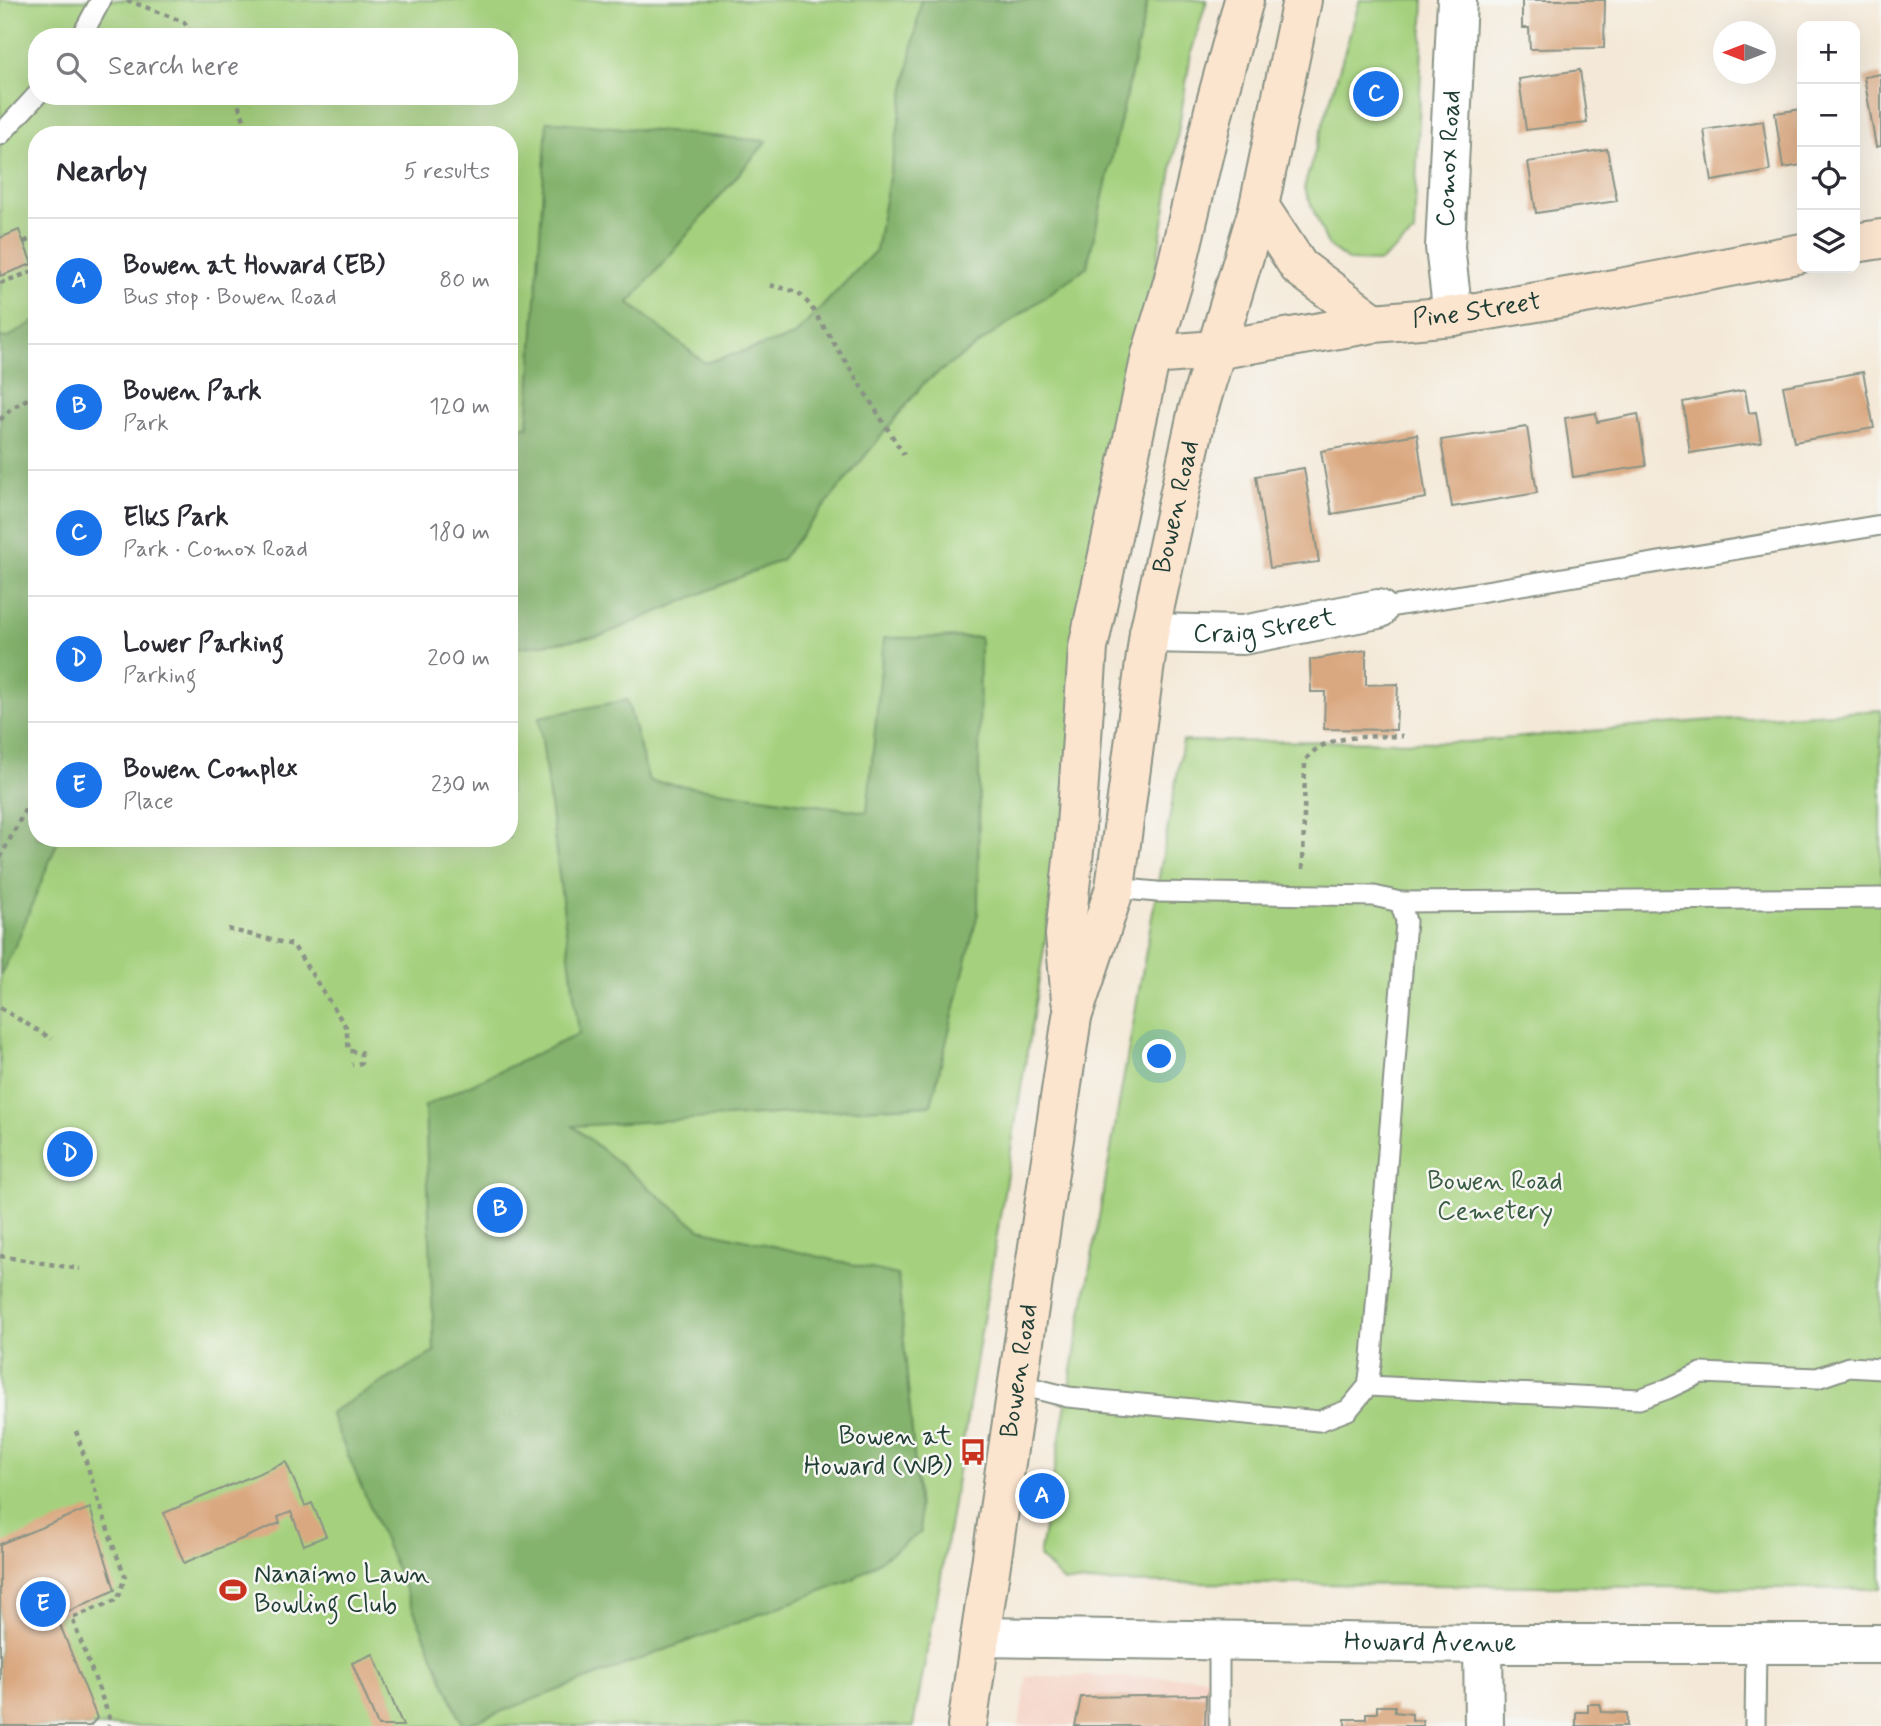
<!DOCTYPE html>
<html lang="en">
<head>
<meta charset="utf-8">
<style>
	body { margin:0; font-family:Mynerve,sans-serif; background:#f2f2f3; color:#2b2b33 }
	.controls { position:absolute; right:21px; top:21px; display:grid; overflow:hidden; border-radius:14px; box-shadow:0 7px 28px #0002 }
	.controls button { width:63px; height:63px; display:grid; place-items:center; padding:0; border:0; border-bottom:2px solid #e1e1e2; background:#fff; color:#2b2b33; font:35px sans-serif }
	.compass { position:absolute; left:1713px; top:21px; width:63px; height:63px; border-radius:50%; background:#fff; box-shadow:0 7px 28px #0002; rotate:270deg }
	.you { position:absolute; left:1160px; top:1057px; width:24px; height:24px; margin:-18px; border:5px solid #fff; border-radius:50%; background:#1a73e8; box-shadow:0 0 0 10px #1a73e833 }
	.badge { display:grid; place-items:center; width:46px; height:46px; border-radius:50%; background:#1a73e8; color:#fff; font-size:23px; font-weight:700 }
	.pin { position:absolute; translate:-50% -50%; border:4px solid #fff; box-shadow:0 2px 7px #0006 }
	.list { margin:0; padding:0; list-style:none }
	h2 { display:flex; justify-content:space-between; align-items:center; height:91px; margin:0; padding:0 28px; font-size:30px }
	h2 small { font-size:23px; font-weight:400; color:#7c7c81 }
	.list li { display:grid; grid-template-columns:46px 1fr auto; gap:21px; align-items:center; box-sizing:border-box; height:126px; padding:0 28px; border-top:2px solid #e1e1e2 }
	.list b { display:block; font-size:26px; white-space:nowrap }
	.list p { margin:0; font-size:23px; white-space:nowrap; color:#7c7c81 }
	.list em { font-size:23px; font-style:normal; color:#7c7c81 }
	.icon { flex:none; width:38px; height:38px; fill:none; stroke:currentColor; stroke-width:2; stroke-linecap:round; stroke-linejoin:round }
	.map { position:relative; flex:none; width:1881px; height:1726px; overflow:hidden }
	.search { position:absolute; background:#fff; box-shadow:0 7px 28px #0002; left:28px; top:28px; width:490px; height:77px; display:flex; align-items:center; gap:18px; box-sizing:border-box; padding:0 24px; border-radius:28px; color:#7c7c81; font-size:26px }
	.panel { position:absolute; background:#fff; box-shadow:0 7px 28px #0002; left:28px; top:126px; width:490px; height:721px; border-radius:28px }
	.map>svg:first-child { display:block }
	.built { fill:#f6d2c4 }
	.green { fill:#a5d17e; stroke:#628759; stroke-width:2; fill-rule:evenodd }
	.forest { fill:#84b36d; stroke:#527850; stroke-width:2 }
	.building { fill:#daa880 }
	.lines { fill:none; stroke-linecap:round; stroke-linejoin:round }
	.lane-casing { stroke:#8a9386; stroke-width:23 }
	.street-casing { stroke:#8a9386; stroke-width:42 }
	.secondary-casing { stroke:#8a9386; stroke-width:42 }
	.path { stroke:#8a9386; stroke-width:4.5; stroke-dasharray:5 5; stroke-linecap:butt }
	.lane { stroke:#fff; stroke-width:19 }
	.street { stroke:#fff; stroke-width:38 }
	.secondary { stroke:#fce5cf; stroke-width:38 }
	.labels { text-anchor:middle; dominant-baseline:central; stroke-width:5; stroke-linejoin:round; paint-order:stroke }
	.street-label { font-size:26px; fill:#1f3d34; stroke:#f6f6f2 }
	.park-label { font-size:26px; fill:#3a5b43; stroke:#f6f6f2 }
	.poi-label { font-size:26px; fill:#1f3d34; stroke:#f6f6f2; text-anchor:end }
</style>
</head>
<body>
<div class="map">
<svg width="1881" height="1726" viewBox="0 0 1881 1726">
	<rect width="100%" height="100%" fill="#f6f6f2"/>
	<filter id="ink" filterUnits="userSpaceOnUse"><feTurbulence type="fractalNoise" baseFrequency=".0143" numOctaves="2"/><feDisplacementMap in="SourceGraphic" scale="14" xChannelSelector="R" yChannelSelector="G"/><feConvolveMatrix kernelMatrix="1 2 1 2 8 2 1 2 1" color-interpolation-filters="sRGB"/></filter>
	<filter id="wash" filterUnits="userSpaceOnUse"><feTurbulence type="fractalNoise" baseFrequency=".00686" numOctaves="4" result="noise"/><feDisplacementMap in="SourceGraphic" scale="28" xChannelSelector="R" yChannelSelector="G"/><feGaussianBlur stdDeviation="1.57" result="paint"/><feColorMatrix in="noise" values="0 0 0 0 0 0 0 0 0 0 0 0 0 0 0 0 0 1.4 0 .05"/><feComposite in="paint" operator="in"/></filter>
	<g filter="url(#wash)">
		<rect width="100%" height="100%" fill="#f4e9d8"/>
		<!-- built -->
		<path class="built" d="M1027,1676L1213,1677V1726H1019Z"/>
		<!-- green -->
		<g class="green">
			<path d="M0,0H1207L1191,53L940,1582L913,1726H0ZM37,37H509V96H37ZM37,135H509V838H37Z"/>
			<path d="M1360,0H1424L1414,233L1380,262L1349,261L1328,245L1304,188Z"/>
			<path d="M1881,710V1589L1064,1582L1039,1557L1183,741L1468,742L1700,721Z"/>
		</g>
		<!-- forest -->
		<g class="forest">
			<path d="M921,0H1148L1087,267L924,383L781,560L601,636L509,649V424L528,427L547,121L767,141L629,303L705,363L794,336L876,250Z"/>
			<path d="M37,320V838H59L17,942L0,976V337L7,338Z"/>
			<path d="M980,637L978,913L931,1105L573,1126L700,1229L898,1275L921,1532L853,1579L463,1726L330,1413L434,1352L425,1106L579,1034L539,717L627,700L649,781L867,812L884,638Z"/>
		</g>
		<g id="blocks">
			<!-- building -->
			<g class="building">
				<path d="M1522,0H1605L1604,48L1530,49L1529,28H1522Z"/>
				<path d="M1580,70L1587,123L1526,130L1519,79Z"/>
				<path d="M1881,74V146L1876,147L1864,77Z"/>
				<path d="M1802,109V165L1783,168L1775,113Z"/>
				<path d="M1763,121L1770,171L1712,181L1704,130Z"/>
				<path d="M1607,149L1617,201L1536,213L1528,162Z"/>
				<path d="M19,230L32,264L0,276V238Z"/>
				<path d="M1863,372L1874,428L1794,442L1783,386Z"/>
				<path d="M1745,390L1749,413L1756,412L1761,442L1690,453L1683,402Z"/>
				<path d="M1596,413L1597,422L1638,414L1646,466L1573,477L1565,418Z"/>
				<path d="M1527,427L1537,493L1452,507L1441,440Z"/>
				<path d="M1417,434L1426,498L1332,514L1321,451Z"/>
				<path d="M1304,468L1319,562L1270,568L1256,476Z"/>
				<path d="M1366,650V685L1398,684L1396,730L1324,729L1325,692H1311L1310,660Z"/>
				<path d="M286,1462L305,1506L312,1503L326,1536L304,1545L291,1512L278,1517L280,1523L184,1563L164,1513Z"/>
				<path d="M90,1508L115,1590L57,1617L97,1718L90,1726H0V1544Z"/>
				<path d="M373,1654L403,1726H378L352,1663Z"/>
				<path d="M1206,1695L1205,1726H1075L1081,1697Z"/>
				<path d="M1588,1704H1600L1602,1712L1627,1713V1726H1576V1712H1588Z"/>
				<path d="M1377,1706H1395V1712L1412,1714V1721L1423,1720V1726H1345V1719H1366V1713H1377Z"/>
			</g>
		</g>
	</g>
	<g filter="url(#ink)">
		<use href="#blocks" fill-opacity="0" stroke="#8a9386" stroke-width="2"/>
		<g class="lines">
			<defs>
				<g id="lane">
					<path d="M81,37L101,0"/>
					<path d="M0,135L37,95"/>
					<path d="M1378,609L1881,525"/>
					<path d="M1400,902L1881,898"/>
					<path d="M1017,1384L1068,1397L1319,1421L1348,1410L1368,1386L1372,1357L1406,921L1400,902L1374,896L1157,892L1115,888"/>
					<path d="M1368,1386L1639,1399L1667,1389L1701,1373L1817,1378L1849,1367L1881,1369"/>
					<path d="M1219,1726V1640"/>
					<path d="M1755,1726L1756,1644"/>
				</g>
				<g id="street">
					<path id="s1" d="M1453,316L1445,247L1457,0"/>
					<path id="s2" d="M1149,633L1243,635L1378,609"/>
					<path id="s3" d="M980,1637L1483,1644H1881"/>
					<path d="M1483,1644L1484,1726"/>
				</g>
				<g id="secondary">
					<path d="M1259,206L1299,267L1374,323"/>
					<path d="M1855,243L1881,239"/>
					<path id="s4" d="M1151,355L1215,350L1374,323L1453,316L1620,288L1802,253"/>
					<path d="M1071,1000L1065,935L1075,841L1088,648L1151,355L1173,282L1215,106L1244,0"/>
					<path id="s5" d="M967,1726L1072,1017L1115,888L1149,633L1197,414L1259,206L1302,0"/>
				</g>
			</defs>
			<!-- lane casing -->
			<use href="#lane" class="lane-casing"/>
			<!-- street casing -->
			<use href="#street" class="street-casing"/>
			<!-- secondary casing -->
			<use href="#secondary" class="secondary-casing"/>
			<!-- path -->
			<g class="path">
				<path d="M127,0L184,22L195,37"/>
				<path d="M235,96L250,135"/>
				<path d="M24,242L37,236"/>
				<path d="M0,283L37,270"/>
				<path d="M770,285L798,292L810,305L904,455"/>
				<path d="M0,420L11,409L37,393"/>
				<path d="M0,858L37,787"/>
				<path d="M1303,869L1305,761C1323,732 1373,737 1403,736"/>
				<path d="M228,929L293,945L346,1027L349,1051L361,1052V1063L352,1065"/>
				<path d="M0,1008L52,1039"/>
				<path d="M0,1256L80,1269"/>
				<path d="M76,1431L114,1548L125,1576L118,1599L72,1618L109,1716V1726"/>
			</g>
			<!-- lane -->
			<use href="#lane" class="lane"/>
			<!-- street -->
			<use href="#street" class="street"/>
			<!-- secondary -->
			<use href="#secondary" class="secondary"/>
		</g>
	</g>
	<!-- icons -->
	<defs>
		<symbol id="bus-bare" viewBox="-9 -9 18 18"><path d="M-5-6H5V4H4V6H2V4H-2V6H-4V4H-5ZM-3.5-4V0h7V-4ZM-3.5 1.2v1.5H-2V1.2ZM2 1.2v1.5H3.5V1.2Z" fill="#c8321e" stroke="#f6f6f2" stroke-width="2.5" paint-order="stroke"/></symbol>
		<symbol id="stadium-bare" viewBox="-9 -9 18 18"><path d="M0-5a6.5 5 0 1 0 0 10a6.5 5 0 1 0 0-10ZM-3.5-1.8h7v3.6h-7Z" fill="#c8321e" stroke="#f6f6f2" stroke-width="2.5" paint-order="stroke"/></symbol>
	</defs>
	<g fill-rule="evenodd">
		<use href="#bus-bare" x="954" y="1433" width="38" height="38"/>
		<use href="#stadium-bare" x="214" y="1571" width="38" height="38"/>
	</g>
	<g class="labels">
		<!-- street labels -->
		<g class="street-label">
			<text stroke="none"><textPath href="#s1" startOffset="158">Comox Road</textPath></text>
			<text stroke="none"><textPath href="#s4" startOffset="329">Pine Street</textPath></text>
			<text stroke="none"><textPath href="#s5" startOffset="1239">Bowen Road</textPath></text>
			<text stroke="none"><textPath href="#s2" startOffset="116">Craig Street</textPath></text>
			<text stroke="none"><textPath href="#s5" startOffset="359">Bowen Road</textPath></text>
			<text stroke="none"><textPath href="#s3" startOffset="450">Howard Avenue</textPath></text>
		</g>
		<!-- park labels -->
		<g class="park-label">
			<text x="1495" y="1182">Bowen Road<tspan x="1495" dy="30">Cemetery</tspan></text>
		</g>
		<!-- poi labels -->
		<g class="poi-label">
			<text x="952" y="1437">Bowen at<tspan x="952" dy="30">Howard (WB)</tspan></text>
			<text x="254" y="1575" text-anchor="start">Nanaimo Lawn<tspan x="254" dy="30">Bowling Club</tspan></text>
		</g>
	</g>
</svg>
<div class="controls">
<button>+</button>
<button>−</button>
<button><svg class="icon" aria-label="locate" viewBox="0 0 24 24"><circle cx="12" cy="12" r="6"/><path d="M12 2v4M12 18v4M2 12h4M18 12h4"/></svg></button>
<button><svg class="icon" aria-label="layers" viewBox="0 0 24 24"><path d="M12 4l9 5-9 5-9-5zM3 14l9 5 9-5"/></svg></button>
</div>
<svg class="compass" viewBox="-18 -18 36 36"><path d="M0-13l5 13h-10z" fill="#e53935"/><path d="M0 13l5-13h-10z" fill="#7c7c81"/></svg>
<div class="you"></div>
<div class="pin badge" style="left:1042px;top:1496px">A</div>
<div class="pin badge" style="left:500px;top:1210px">B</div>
<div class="pin badge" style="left:1376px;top:94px">C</div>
<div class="pin badge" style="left:70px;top:1154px">D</div>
<div class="pin badge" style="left:43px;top:1604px">E</div>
<div class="search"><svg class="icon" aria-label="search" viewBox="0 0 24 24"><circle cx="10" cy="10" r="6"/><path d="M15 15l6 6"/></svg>Search here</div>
<section class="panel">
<h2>Nearby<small>5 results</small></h2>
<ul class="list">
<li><span class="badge">A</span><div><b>Bowen at Howard (EB)</b><p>Bus stop · Bowen Road</p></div><em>80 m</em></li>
<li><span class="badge">B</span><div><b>Bowen Park</b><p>Park</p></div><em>120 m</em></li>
<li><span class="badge">C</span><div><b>Elks Park</b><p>Park · Comox Road</p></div><em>180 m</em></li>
<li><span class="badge">D</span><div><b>Lower Parking</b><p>Parking</p></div><em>200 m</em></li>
<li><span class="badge">E</span><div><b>Bowen Complex</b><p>Place</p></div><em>230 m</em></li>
</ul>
</section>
</div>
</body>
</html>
